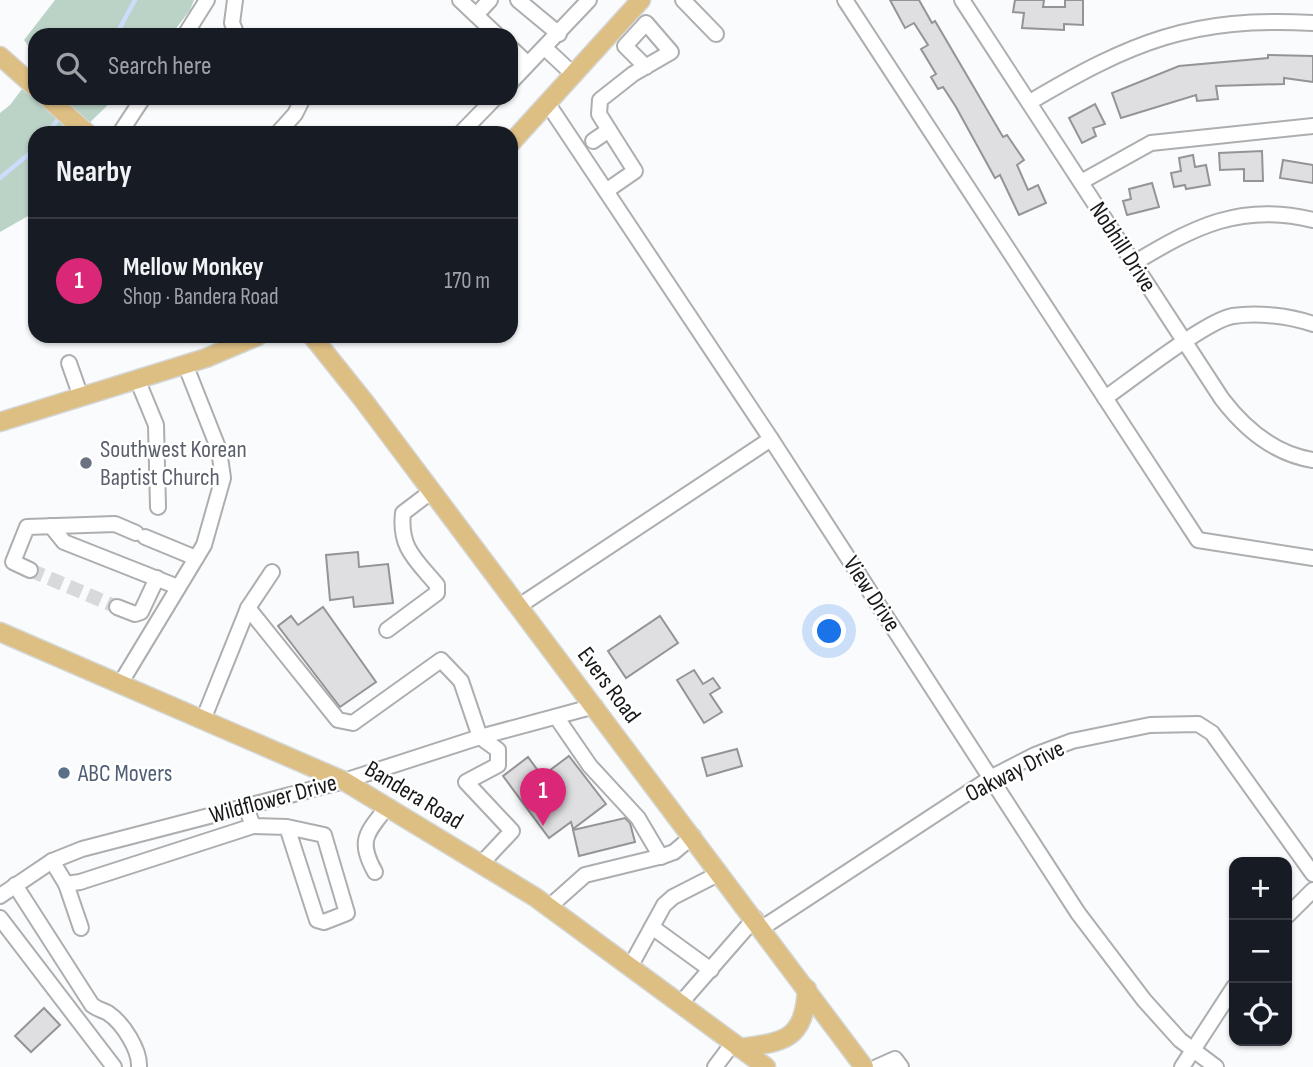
<!DOCTYPE html>
<html lang="en">
<head>
<meta charset="utf-8">
<style>
	body { margin:0; font-family:"Sofia Sans Condensed",sans-serif; background:#20242c; color:#f1f3f6 }
	.controls { position:absolute; right:21px; bottom:21px; display:grid; overflow:hidden; border-radius:14px; box-shadow:0 2px 5px #0004 }
	.controls button { width:63px; height:63px; display:grid; place-items:center; padding:0; border:0; border-bottom:2px solid #363941; background:#171b24; color:#f1f3f6; font:35px sans-serif }
	.you { position:absolute; left:830px; top:632px; width:24px; height:24px; margin:-18px; border:5px solid #fff; border-radius:50%; background:#1a73e8; box-shadow:0 0 0 10px #1a73e833 }
	.badge { display:grid; place-items:center; width:46px; height:46px; border-radius:50%; background:#db2777; color:#fff; font-size:23px; font-weight:700 }
	.pin { position:absolute; translate:-50% -58px; filter:drop-shadow(0 2px 4px #0008) }
	.pin::after { content:''; position:absolute; top:37px; width:24px; height:21px; background:inherit; clip-path:polygon(0 0,100% 0,50% 100%) }
	.list { margin:0; padding:0; list-style:none }
	h2 { display:flex; justify-content:space-between; align-items:center; height:91px; margin:0; padding:0 28px; font-size:30px }
	h2 small { font-size:23px; font-weight:400; color:#9ea1a6 }
	.list li { display:grid; grid-template-columns:46px 1fr auto; gap:21px; align-items:center; box-sizing:border-box; height:126px; padding:0 28px; border-top:2px solid #363941 }
	.list b { display:block; font-size:26px; white-space:nowrap }
	.list p { margin:0; font-size:23px; white-space:nowrap; color:#9ea1a6 }
	.list em { font-size:23px; font-style:normal; color:#9ea1a6 }
	.icon { flex:none; width:38px; height:38px; fill:none; stroke:currentColor; stroke-width:2; stroke-linecap:round; stroke-linejoin:round }
	.map { position:relative; flex:none; width:1313px; height:1067px; overflow:hidden }
	.search { position:absolute; background:#171b24; box-shadow:0 2px 5px #0004; left:28px; top:28px; width:490px; height:77px; display:flex; align-items:center; gap:18px; box-sizing:border-box; padding:0 24px; border-radius:21px; color:#9ea1a6; font-size:26px }
	.panel { position:absolute; background:#171b24; box-shadow:0 2px 5px #0004; left:28px; top:126px; width:490px; height:217px; border-radius:21px }
	.map>svg:first-child { display:block }
	.green { fill:#bbd3c7 }
	.lines { fill:none; stroke-linecap:round; stroke-linejoin:round }
	.stream { stroke:#ccdcfa; stroke-width:4.5 }
	.building { fill:#dfdfe2; stroke:#949497; stroke-width:2 }
	.minor-tunnel { stroke:#d7d9db; stroke-width:14; stroke-dasharray:14 7; stroke-linecap:butt }
	.minor-casing { stroke:#acaeb0; stroke-width:18 }
	.major-casing { stroke:#d5d6d6; stroke-width:21 }
	.minor { stroke:#fff; stroke-width:14 }
	.major { stroke:#ddbe83; stroke-width:18 }
	.worship-dot { fill:#6b7280; stroke:#fff; stroke-width:2.5 }
	.service-dot { fill:#5c6f8a; stroke:#fff; stroke-width:2.5 }
	.labels { text-anchor:middle; dominant-baseline:central; stroke-width:5; stroke-linejoin:round; paint-order:stroke }
	.street-label { font-size:24px; fill:#18191a; stroke:#fff }
	.worship-label { font-size:24px; fill:#5b616d; stroke:#fff; text-anchor:start }
	.service-label { font-size:24px; fill:#4e5e75; stroke:#fff; text-anchor:start }
</style>
</head>
<body>
<div class="map">
<svg width="1313" height="1067" viewBox="0 0 1313 1067">
	<rect width="100%" height="100%" fill="#f9fbfd"/>
	<!-- green -->
	<g class="green">
		<path d="M55,0H194L190,10L171,35H35V56L24,40Z"/>
		<path d="M35,72V98H115L79,133H35V212L0,232V113L10,105Z"/>
	</g>
	<g class="lines">
		<!-- stream -->
		<g class="stream">
			<path d="M116,35L135,0"/>
			<path d="M67,108L75,98"/>
			<path d="M48,133L61,115"/>
			<path d="M0,178L35,149"/>
		</g>
	</g>
	<!-- building -->
	<g class="building">
		<path d="M890,0H919L932,23L935,21L1003,137L1007,135L1024,160L1017,165L1028,190L1038,185L1046,203L1019,215L1000,175L995,178L956,107L943,87L938,89L931,77L936,74L921,49L928,45L914,23L905,28Z"/>
		<path d="M1015,0H1044L1043,7H1065V0H1083V25L1064,24V30L1022,28L1024,13L1013,12Z"/>
		<path d="M1268,55L1313,56V82L1284,78V84L1216,86L1218,99L1197,101L1196,95L1121,118L1112,93L1179,66L1268,58Z"/>
		<path d="M1095,104L1105,124L1093,128L1096,136L1082,143L1069,118Z"/>
		<path d="M1262,151L1263,181H1244V169L1220,170L1219,153Z"/>
		<path d="M1193,155L1195,167L1206,165L1210,185L1186,189L1185,185L1174,187L1171,173L1181,171L1179,158Z"/>
		<path d="M1283,160L1313,165V183L1280,178Z"/>
		<path d="M1152,183L1159,207L1127,215L1123,201L1131,199L1129,189Z"/>
		<path d="M358,552L359,567L388,564L393,603L354,607L353,597L330,600L326,555Z"/>
		<path d="M323,607L376,682L340,707L278,626L291,616L298,625Z"/>
		<path d="M660,616L678,643L626,678L608,651Z"/>
		<path d="M694,670L703,684L713,678L720,688L710,694L722,712L704,723L677,680Z"/>
		<path d="M737,749L742,766L707,776L702,758Z"/>
		<path d="M569,756L606,804L573,829L571,822L549,838L503,776L528,757L542,776Z"/>
		<path d="M625,818L630,823L635,842L579,856L573,830Z"/>
		<path d="M44,1008L60,1025L31,1052L15,1036Z"/>
	</g>
	<g class="lines">
		<!-- minor-tunnel -->
		<path class="minor-tunnel" d="M30,570L117,607"/>
		<defs>
			<g id="minor">
				<path d="M235,0L232,23L237,35"/>
				<path d="M460,0L497,35"/>
				<path d="M518,0L559,34"/>
				<path d="M683,0L716,34"/>
				<path d="M845,0L1198,540L1313,558"/>
				<path d="M962,0L1222,399C1245,429 1274,454 1313,460"/>
				<path d="M476,15L490,0"/>
				<path d="M185,35L207,0"/>
				<path d="M511,48L527,63"/>
				<path d="M546,49L574,75"/>
				<path d="M511,82L589,0"/>
				<path d="M1030,102C1131,42 1193,16 1313,23"/>
				<path d="M548,104L771,439L1078,913L1144,1000L1180,1040L1216,1067"/>
				<path d="M609,130L599,114L600,100L633,74L671,52L646,23L625,46L646,67"/>
				<path d="M120,133L143,98"/>
				<path d="M278,133L295,114L303,98"/>
				<path d="M461,133L495,98"/>
				<path d="M593,141L609,130L635,171L606,191"/>
				<path d="M1081,182L1151,143L1313,126"/>
				<path d="M1134,263C1194,227 1241,202 1313,220"/>
				<path d="M69,363L81,397"/>
				<path d="M137,379L156,425L158,507"/>
				<path d="M1105,398C1131,380 1207,320 1233,316C1257,312 1290,316 1313,324"/>
				<path d="M51,526L64,542L178,587"/>
				<path d="M145,537L196,558"/>
				<path d="M30,570L13,562L27,527L115,524L136,533"/>
				<path d="M519,606L771,439"/>
				<path d="M117,607L135,614L141,612L157,578"/>
				<path d="M248,608L272,572"/>
				<path d="M387,630L437,593V585C416,560 399,548 403,513L432,491"/>
				<path d="M120,684L204,545L223,478L219,450L185,364"/>
				<path d="M557,718L590,766L638,818L661,857"/>
				<path d="M203,720L248,608L338,720L353,723L441,660L461,681L480,737L498,750V765L466,782L512,831L481,864"/>
				<path d="M246,807L253,826L287,827L317,920L324,922L347,913L324,835L287,827"/>
				<path d="M52,861L66,884L80,882L253,826"/>
				<path d="M375,872C357,840 367,833 387,807"/>
				<path d="M66,884L81,928"/>
				<path d="M15,885L92,1005C97,1009 102,1010 108,1013C123,1023 140,1050 139,1067"/>
				<path d="M0,896L52,861L82,849L344,781L480,737L595,706"/>
				<path d="M549,907L585,875L663,856L674,852L693,836"/>
				<path d="M1287,916L1313,890"/>
				<path d="M0,918L114,1067"/>
				<path d="M652,927L711,970"/>
				<path d="M762,928L992,777L1035,755L1072,741L1150,725L1198,724L1212,733L1313,874"/>
				<path d="M630,967L664,905L673,897L720,873"/>
				<path d="M680,1004L755,918"/>
				<path d="M715,1067L733,1043"/>
				<path d="M877,1067L895,1059L901,1067"/>
				<path d="M1182,1067L1234,987"/>
			</g>
			<g id="major">
				<path d="M0,56L35,87"/>
				<path d="M48,98L87,133"/>
				<path d="M511,143L641,0"/>
				<path d="M312,336L364,401L864,1067"/>
				<path d="M0,422L206,358L258,336"/>
				<path d="M0,632L344,781L535,897L766,1067"/>
				<path d="M739,1048C785,1042 804,1040 807,989"/>
			</g>
		</defs>
		<!-- minor casing -->
		<use href="#minor" class="minor-casing"/>
		<!-- major casing -->
		<use href="#major" class="major-casing"/>
		<!-- minor -->
		<use href="#minor" class="minor"/>
		<!-- major -->
		<use href="#major" class="major"/>
	</g>
	<!-- markers -->
	<circle class="worship-dot" cx="86" cy="463" r="7"/>
	<circle class="service-dot" cx="64" cy="773" r="7"/>
	<g class="labels">
		<!-- street labels -->
		<g class="street-label">
			<text transform="translate(1123 247) rotate(57)">Nobhill Drive</text>
			<text transform="translate(872 594) rotate(57)">View Drive</text>
			<text transform="translate(609 685) rotate(53)">Evers Road</text>
			<text transform="translate(1015 771) rotate(-27)">Oakway Drive</text>
			<text transform="translate(414 795) rotate(31)">Bandera Road</text>
			<text transform="translate(273 799) rotate(-15)">Wildflower Drive</text>
		</g>
		<!-- worship labels -->
		<g class="worship-label">
			<text x="100" y="449">Southwest Korean<tspan x="100" dy="28">Baptist Church</tspan></text>
		</g>
		<!-- service labels -->
		<g class="service-label">
			<text x="78" y="773">ABC Movers</text>
		</g>
	</g>
</svg>
<div class="controls">
<button>+</button>
<button>−</button>
<button><svg class="icon" aria-label="locate" viewBox="0 0 24 24"><circle cx="12" cy="12" r="6"/><path d="M12 2v4M12 18v4M2 12h4M18 12h4"/></svg></button>
</div>
<div class="you"></div>
<div class="pin badge" style="left:543px;top:826px">1</div>
<div class="search"><svg class="icon" aria-label="search" viewBox="0 0 24 24"><circle cx="10" cy="10" r="6"/><path d="M15 15l6 6"/></svg>Search here</div>
<section class="panel">
<h2>Nearby<small></small></h2>
<ul class="list">
<li><span class="badge">1</span><div><b>Mellow Monkey</b><p>Shop · Bandera Road</p></div><em>170 m</em></li>
</ul>
</section>
</div>
</body>
</html>
